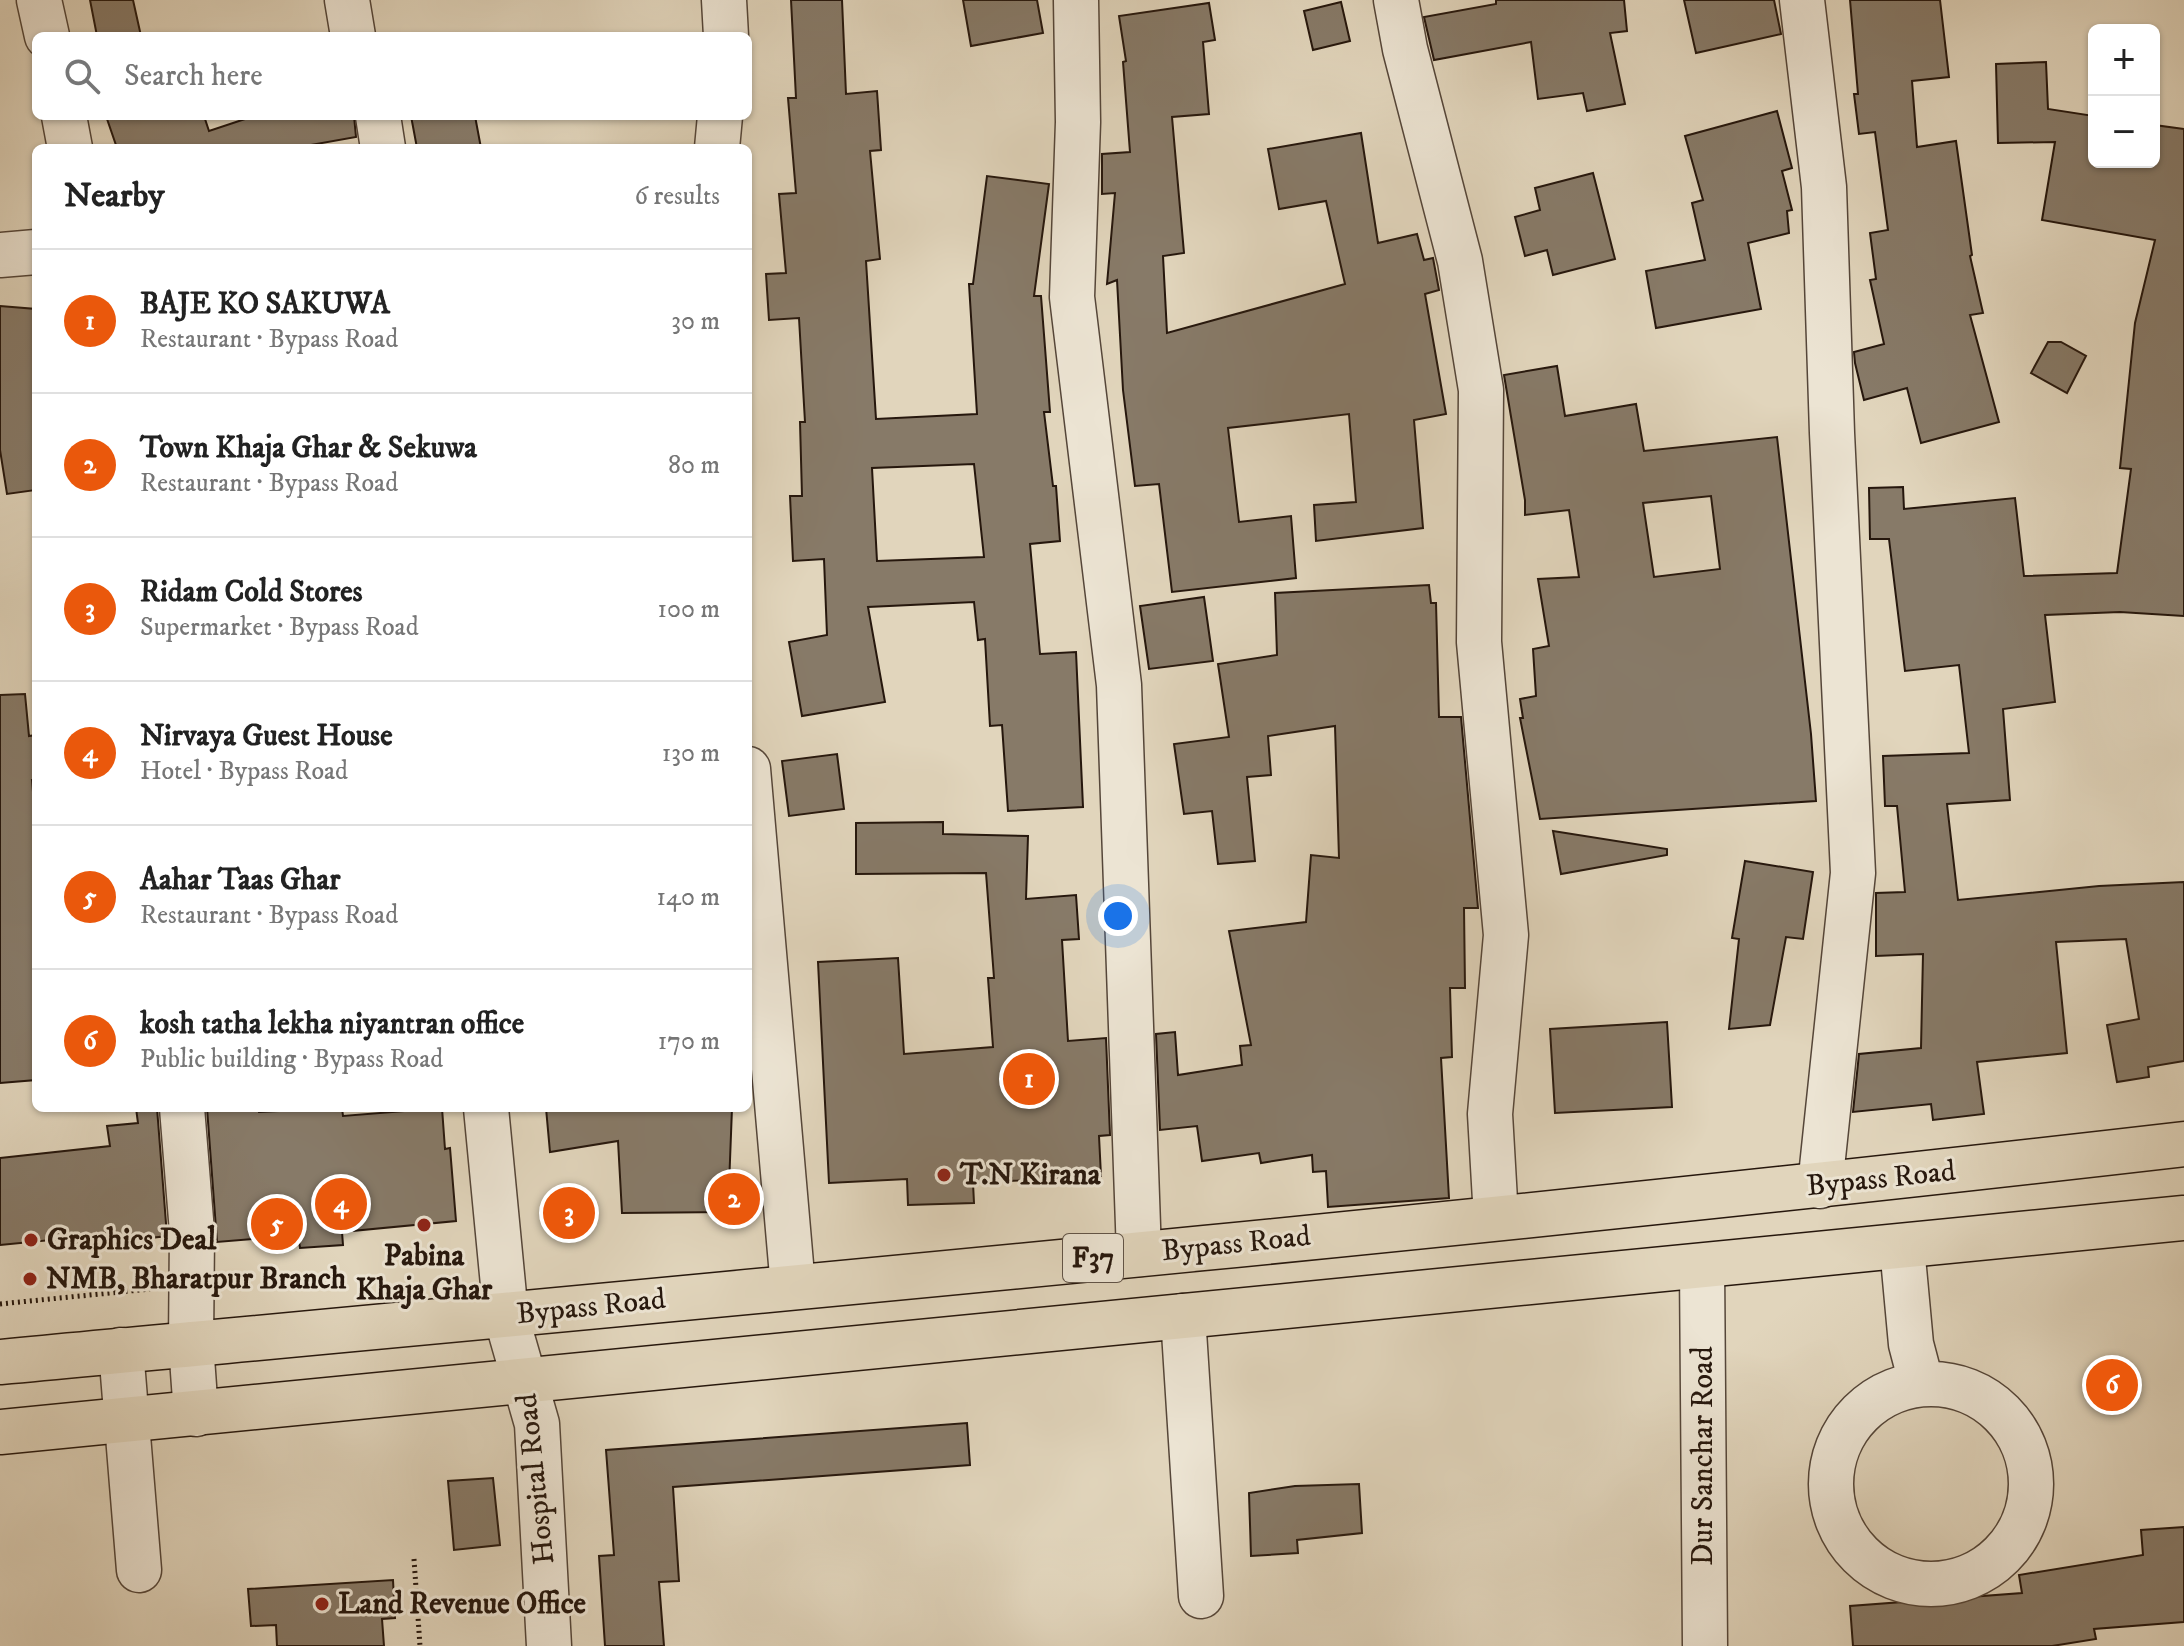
<!DOCTYPE html>
<html lang="en">
<head>
<meta charset="utf-8">
<style>
	body { margin:0; font-family:"IM FELL DW Pica",serif; background:#f2f2f2; color:#222 }
	.controls { position:absolute; right:24px; top:24px; display:grid; overflow:hidden; border-radius:12px; box-shadow:0 2px 6px #0004 }
	.controls button { width:72px; height:72px; display:grid; place-items:center; padding:0; border:0; border-bottom:2px solid #e0e0e0; background:#fff; color:#222; font:40px sans-serif }
	.you { position:absolute; left:1118px; top:916px; width:28px; height:28px; margin:-20px; border:6px solid #fff; border-radius:50%; background:#1a73e8; box-shadow:0 0 0 12px #1a73e833 }
	.badge { display:grid; place-items:center; width:52px; height:52px; border-radius:50%; background:#ea580c; color:#fff; font-size:26px; font-weight:700 }
	.pin { position:absolute; translate:-50% -50%; border:4px solid #fff; box-shadow:0 2px 8px #0006 }
	.list { margin:0; padding:0; list-style:none }
	h2 { display:flex; justify-content:space-between; align-items:center; height:104px; margin:0; padding:0 32px; font-size:34px }
	h2 small { font-size:26px; font-weight:400; color:#767676 }
	.list li { display:grid; grid-template-columns:52px 1fr auto; gap:24px; align-items:center; box-sizing:border-box; height:144px; padding:0 32px; border-top:2px solid #e0e0e0 }
	.list b { display:block; font-size:30px; white-space:nowrap }
	.list p { margin:0; font-size:26px; white-space:nowrap; color:#767676 }
	.list em { font-size:26px; font-style:normal; color:#767676 }
	.icon { flex:none; width:44px; height:44px; fill:none; stroke:currentColor; stroke-width:2; stroke-linecap:round; stroke-linejoin:round }
	.map { position:relative; flex:none; width:2184px; height:1646px; overflow:hidden }
	.search { position:absolute; background:#fff; box-shadow:0 2px 6px #0004; left:32px; top:32px; width:720px; height:88px; display:flex; align-items:center; gap:20px; box-sizing:border-box; padding:0 28px; border-radius:12px; color:#767676; font-size:30px }
	.panel { position:absolute; background:#fff; box-shadow:0 2px 6px #0004; left:32px; top:144px; width:720px; height:968px; border-radius:12px }
	.map>svg:first-child { display:block }
	.building { fill:#877a68; stroke:#26170d; stroke-width:2; fill-rule:evenodd }
	.lines { fill:none; stroke-linecap:round; stroke-linejoin:round }
	.minor-casing { stroke:#554639; stroke-width:47 }
	.highway-casing { stroke:#26170d; stroke-width:47 }
	.path { stroke:#26170d; stroke-width:5; stroke-dasharray:2 4; stroke-linecap:butt }
	.minor { stroke:#ece4d3; stroke-width:44 }
	.highway { stroke:#e1d5bc; stroke-width:44 }
	.poi-dot { fill:#8f2418; stroke:#ece4d3; stroke-width:3 }
	.labels { text-anchor:middle; dominant-baseline:central; stroke-width:6; stroke-linejoin:round; paint-order:stroke }
	.shield { fill:#ece4d3; stroke:#615448; stroke-width:2 }
	.shield-label { font-size:28px; font-weight:bold; fill:#26170d }
	.poi-label { font-size:30px; font-weight:bold; fill:#26170d; stroke:#ece4d3; text-anchor:start }
	.street-label { font-size:30px; fill:#26170d; stroke:#ece4d3 }
</style>
</head>
<body>
<div class="map">
<svg width="2184" height="1646" viewBox="0 0 2184 1646">
	<rect width="100%" height="100%" fill="#e1d5bc"/>
	<filter id="stains"><feTurbulence type="fractalNoise" baseFrequency=".0025" numOctaves="4"/><feColorMatrix values="0 0 0 0 .2 0 0 0 0 .09 0 0 0 0 .02 0 0 0 .5 -.17"/></filter>
	<radialGradient id="worn" r=".72"><stop offset=".6" stop-color="#630" stop-opacity="0"/><stop offset="1" stop-color="#630" stop-opacity=".3"/></radialGradient>
	<!-- building -->
	<g class="building">
		<path d="M90,0H133L141,36H97Z"/>
		<path d="M791,0H842L846,94L877,91L881,150L870,151L880,259L866,261L876,419L977,414L969,284H973L987,176L1049,184L1034,296H1041L1050,412H1044L1053,486H1056L1060,541L1030,544L1040,654L1076,652L1083,807L1008,811L1002,725L990,726L985,639L978,640L974,602L868,607L885,702L802,716L789,642L827,635L824,559L793,561L790,496H802L800,422H805L799,318L769,320L766,274L786,273L779,194L796,193L788,98H796ZM974,464L984,557L877,561L872,468Z"/>
		<path d="M963,0H1037L1043,33L971,46Z"/>
		<path d="M1496,0H1624L1627,31L1610,33L1625,104L1587,111L1583,93L1538,99L1531,42L1434,60L1424,17L1496,4Z"/>
		<path d="M1684,0H1774L1781,34L1696,53Z"/>
		<path d="M1850,0H1940L1949,77L1912,81L1917,147L1956,141L1972,255L1970,256L1983,313L1970,315L1999,422L1921,443L1907,388L1864,400L1855,363L1854,352L1884,344L1870,280L1876,279L1870,233L1888,230L1875,132L1859,134L1854,94H1858Z"/>
		<path d="M1341,2L1350,41L1313,50L1304,11Z"/>
		<path d="M1209,3L1215,40L1203,42L1209,114L1172,117L1184,253L1163,256L1167,333L1345,284L1326,201L1279,209L1268,149L1361,133L1378,243L1417,234L1424,260L1433,258L1439,290L1425,294L1446,414L1414,420L1423,528L1316,541L1314,505L1356,502L1349,414L1228,428L1239,522L1291,516L1296,578L1172,592L1159,484L1135,486L1123,390L1117,280L1107,284L1115,193L1102,194V154L1130,152L1123,62L1126,61L1119,16Z"/>
		<path d="M2046,62L2048,109L2094,116V162H2154V125L2184,129V616L2120,612L2045,615L2055,702L2003,709L2010,800L1947,804L1958,900L2099,886L2184,882V1061L2148,1067L2149,1077L2117,1082L2107,1025L2139,1019L2126,939L2056,942L2067,1053L1977,1062L1984,1114L1933,1120L1931,1104L1853,1112L1859,1054L1921,1048L1923,954L1876,956V893L1905,892L1897,806H1885L1883,756L1969,753L1959,665L1905,671L1889,539H1870L1869,488L1903,487L1904,509L2015,498L2024,576L2117,573L2131,469L2120,468L2135,323L2155,240L2042,220L2055,142L1998,143L1996,64Z"/>
		<path d="M1777,111L1792,168L1782,171L1792,210L1787,211L1789,233L1748,243L1761,309L1656,328L1646,271L1705,260L1692,203L1703,200L1685,136Z"/>
		<path d="M106,116H204L209,131L254,116H354L356,137L294,148H117Z"/>
		<path d="M411,116H475L481,148H417Z"/>
		<path d="M1593,173L1615,259L1553,275L1547,250L1525,256L1515,217L1540,210L1535,188Z"/>
		<path d="M0,306L36,309V490L7,494L0,450Z"/>
		<path d="M2048,342H2061L2086,356L2067,393L2031,373Z"/>
		<path d="M1557,366L1565,416L1636,404L1644,451L1777,437L1811,734L1816,801L1540,819L1520,718H1523L1520,699L1536,696L1533,649L1549,646L1538,579L1579,577L1569,510L1525,515V500L1504,375ZM1711,496L1720,569L1654,577L1643,503Z"/>
		<path d="M1429,585L1431,603H1436L1439,717H1461L1478,908H1464L1465,988H1450L1452,1057L1441,1058L1449,1198L1328,1207L1326,1171L1313,1172L1312,1155L1261,1163L1259,1153L1202,1161L1197,1126L1160,1130L1156,1034L1175,1032L1178,1075L1242,1065L1240,1046L1251,1045L1229,931L1306,922L1311,855L1339,858L1335,726L1268,736L1271,775L1247,777L1255,861L1218,864L1212,811L1184,814L1174,744L1229,737L1218,664L1277,655L1275,593Z"/>
		<path d="M1204,597L1213,661L1149,669L1140,606Z"/>
		<path d="M25,694L29,736L36,735V780H32L36,827V1080L0,1083V695Z"/>
		<path d="M837,754L844,809L789,816L782,761Z"/>
		<path d="M943,822V834L1028,836L1026,899L1076,895L1079,939L1062,940L1068,1041L1106,1038L1110,1135L1099,1136L1101,1176L973,1183L974,1203L908,1205L907,1179L829,1183L818,962L898,958L904,1054L993,1047L988,978H994L986,873L856,874V823Z"/>
		<path d="M1553,831L1667,849V855L1561,874Z"/>
		<path d="M1745,861L1813,872L1803,939L1786,937L1770,1025L1729,1029L1739,939L1732,938Z"/>
		<path d="M1667,1022L1672,1107L1555,1113L1550,1029Z"/>
		<path d="M136,1108H157L167,1236L72,1247L71,1238L0,1245V1158L110,1146L107,1126L138,1123Z"/>
		<path d="M207,1108H258L259,1112L342,1108L343,1116L442,1108L445,1149L450,1148L456,1221L342,1232L343,1245L300,1248L298,1235L217,1242Z"/>
		<path d="M546,1108H732L728,1212L622,1213L618,1141L550,1152Z"/>
		<path d="M967,1423L970,1465L673,1487L679,1581L659,1582L664,1646H605L599,1556L614,1555L606,1450Z"/>
		<path d="M493,1478L500,1545L454,1550L448,1481Z"/>
		<path d="M1359,1484L1362,1533L1297,1540L1298,1553L1251,1556L1249,1493L1295,1486Z"/>
		<path d="M2184,1527V1622L2094,1629L2096,1639L2052,1646H1853L1850,1606L2022,1593L2019,1575L2143,1555L2141,1530Z"/>
		<path d="M393,1580L395,1618L382,1619L384,1646H277L276,1625L251,1626L248,1589Z"/>
	</g>
	<g class="lines">
		<defs>
			<g id="minor">
				<path d="M39,0L47,36"/>
				<path d="M347,0L353,36"/>
				<path d="M724,0L726,36"/>
				<path d="M1076,0L1078,122L1072,297L1119,685L1139,1254"/>
				<path d="M1396,0L1405,49L1460,261L1481,390L1479,642L1506,935L1490,1114L1496,1218"/>
				<path d="M1802,0L1824,187L1832,433L1853,873L1820,1186"/>
				<path d="M64,116L70,148"/>
				<path d="M378,116L383,148"/>
				<path d="M717,148L720,116"/>
				<path d="M0,255L36,252"/>
				<path d="M748,769L793,1287"/>
				<path d="M182,1108L192,1232L191,1344L196,1414"/>
				<path d="M486,1108L506,1316L537,1424L549,1646"/>
				<path d="M1902,1247L1911,1344L1921,1382"/>
				<path d="M1702,1266L1705,1646"/>
				<path d="M1183,1316L1201,1596"/>
				<path d="M121,1350L139,1570"/>
				<circle cx="1931" cy="1484" r="100"/>
			</g>
			<g id="highway">
				<path d="M0,1362C728,1294 1457,1228 2184,1144"/>
				<path d="M0,1432L2184,1218"/>
			</g>
		</defs>
		<!-- minor casing -->
		<use href="#minor" class="minor-casing"/>
		<!-- highway casing -->
		<use href="#highway" class="highway-casing"/>
		<!-- path -->
		<g class="path">
			<path d="M0,1304L150,1289"/>
			<path d="M414,1559L420,1646"/>
		</g>
		<!-- minor -->
		<use href="#minor" class="minor"/>
		<!-- highway -->
		<use href="#highway" class="highway"/>
	</g>
	<!-- markers -->
	<g class="poi-dot">
		<circle cx="944" cy="1175" r="8"/>
		<circle cx="424" cy="1225" r="8"/>
		<circle cx="31" cy="1240" r="8"/>
		<circle cx="30" cy="1279" r="8"/>
		<circle cx="322" cy="1604" r="8"/>
	</g>
	<g class="labels">
		<!-- shield labels -->
		<rect class="shield" x="1063" y="1234" width="60" height="48" rx="6"/>
		<g class="shield-label">
			<text x="1093" y="1258">F37</text>
		</g>
		<!-- poi labels -->
		<g class="poi-label">
			<text x="960" y="1175">T.N Kirana</text>
			<text x="47" y="1240">Graphics Deal</text>
			<text x="424" y="1256" text-anchor="middle">Pabina<tspan x="424" dy="34">Khaja Ghar</tspan></text>
			<text x="46" y="1279">NMB, Bharatpur Branch</text>
			<text x="338" y="1604">Land Revenue Office</text>
		</g>
		<!-- street labels -->
		<g class="street-label">
			<text transform="translate(1881 1179) rotate(-6)">Bypass Road</text>
			<text transform="translate(1236 1244) rotate(-6)">Bypass Road</text>
			<text transform="translate(591 1307) rotate(-6)">Bypass Road</text>
			<text transform="translate(1703 1456) rotate(-90)">Dur Sanchar Road</text>
			<text transform="translate(536 1479) rotate(-96)">Hospital Road</text>
		</g>
	</g>
	<rect width="100%" height="100%" filter="url(#stains)"/>
	<rect width="100%" height="100%" fill="url(#worn)"/>
</svg>
<div class="controls">
<button>+</button>
<button>−</button>
</div>
<div class="you"></div>
<div class="pin badge" style="left:1029px;top:1079px">1</div>
<div class="pin badge" style="left:734px;top:1199px">2</div>
<div class="pin badge" style="left:569px;top:1213px">3</div>
<div class="pin badge" style="left:341px;top:1204px">4</div>
<div class="pin badge" style="left:277px;top:1224px">5</div>
<div class="pin badge" style="left:2112px;top:1385px">6</div>
<div class="search"><svg class="icon" aria-label="search" viewBox="0 0 24 24"><circle cx="10" cy="10" r="6"/><path d="M15 15l6 6"/></svg>Search here</div>
<section class="panel">
<h2>Nearby<small>6 results</small></h2>
<ul class="list">
<li><span class="badge">1</span><div><b>BAJE KO SAKUWA</b><p>Restaurant · Bypass Road</p></div><em>30 m</em></li>
<li><span class="badge">2</span><div><b>Town Khaja Ghar &amp; Sekuwa</b><p>Restaurant · Bypass Road</p></div><em>80 m</em></li>
<li><span class="badge">3</span><div><b>Ridam Cold Stores</b><p>Supermarket · Bypass Road</p></div><em>100 m</em></li>
<li><span class="badge">4</span><div><b>Nirvaya Guest House</b><p>Hotel · Bypass Road</p></div><em>130 m</em></li>
<li><span class="badge">5</span><div><b>Aahar Taas Ghar</b><p>Restaurant · Bypass Road</p></div><em>140 m</em></li>
<li><span class="badge">6</span><div><b>kosh tatha lekha niyantran office</b><p>Public building · Bypass Road</p></div><em>170 m</em></li>
</ul>
</section>
</div>
</body>
</html>
